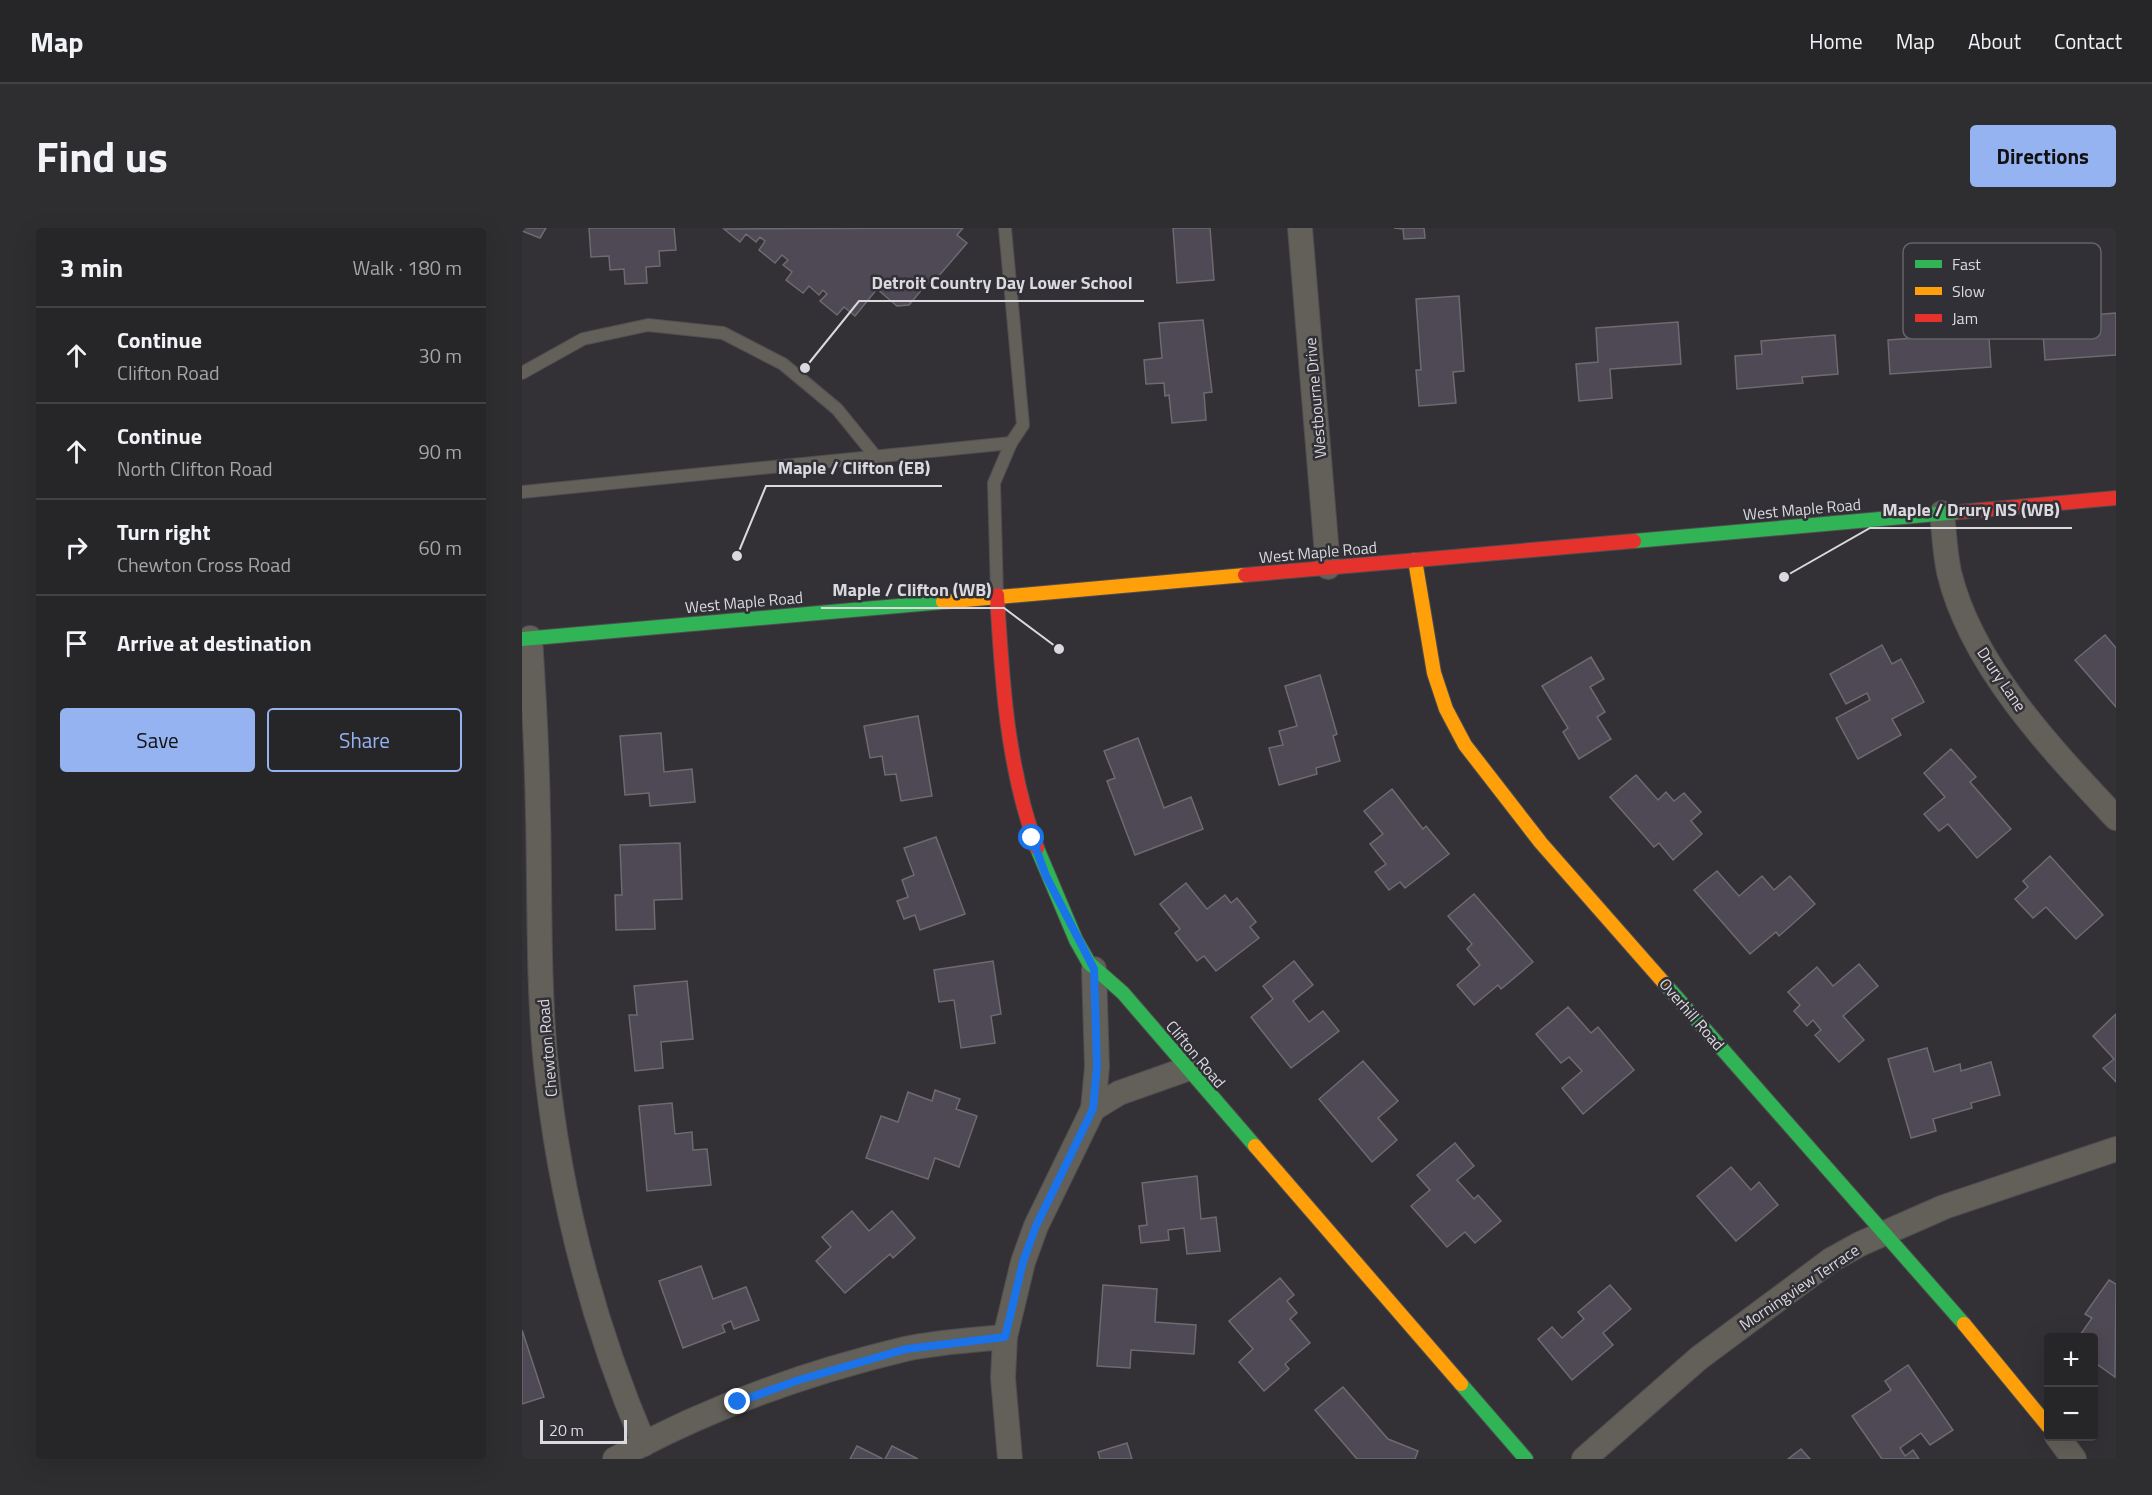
<!DOCTYPE html>
<html lang="en">
<head>
<meta charset="utf-8">
<style>
	body { margin:0; font-family:"Titillium Web",sans-serif; background:#2e2d30; color:#f1f3f6 }
	.controls { position:absolute; right:18px; bottom:18px; display:grid; overflow:hidden; border-radius:6px; box-shadow:0 6px 24px #0002 }
	.controls button { width:54px; height:54px; display:grid; place-items:center; padding:0; border:0; border-bottom:2px solid #424245; background:#262528; color:#f1f3f6; font:30px sans-serif }
	.scale { position:absolute; left:18px; bottom:15px; width:87px; box-sizing:border-box; padding-left:6px; border:3px solid #dad9dd; border-top:0; font-size:16px; line-height:21px; white-space:nowrap; color:#dad9dd; -webkit-text-stroke:4px #323037; paint-order:stroke }
	.stop { position:absolute; width:18px; height:18px; margin:-14px; border:4px solid #1a73e8; border-radius:50%; background:#fff }
	.stop.end { background:#1a73e8; border-color:#fff; box-shadow:0 2px 6px #0008 }
	.list { margin:0; padding:0; list-style:none }
	h2 { display:flex; justify-content:space-between; align-items:center; height:78px; margin:0; padding:0 24px; font-size:26px }
	h2 small { font-size:20px; font-weight:400; color:#a4a5a8 }
	.list li { display:grid; grid-template-columns:39px 1fr auto; gap:18px; align-items:center; box-sizing:border-box; height:96px; padding:0 24px; border-top:2px solid #424245 }
	.list b { display:block; font-size:22px; white-space:nowrap }
	.list p { margin:0; font-size:20px; white-space:nowrap; color:#a4a5a8 }
	.list em { font-size:20px; font-style:normal; color:#a4a5a8 }
	.actions { display:flex; gap:12px; padding:18px 24px }
	.actions a { flex:1; padding:14px 0; border:2px solid #95b2f1; border-radius:6px; text-align:center; font-size:21px; color:#95b2f1 }
	.actions .main { background:#95b2f1; color:#111 }
	.icon { flex:none; width:33px; height:33px; fill:none; stroke:currentColor; stroke-width:2; stroke-linecap:round; stroke-linejoin:round }
	.map { position:relative; flex:none; width:1594px; height:1231px; overflow:hidden; border-radius:6px }
	header { display:flex; align-items:center; gap:36px; box-sizing:border-box; height:84px; padding:0 30px; background:#262528; border-bottom:2px solid #424245 }
	header strong { font-size:28px }
	nav { display:flex; gap:33px; margin-inline-start:auto; font-size:21px }
	.intro { display:flex; align-items:center; justify-content:space-between; box-sizing:border-box; height:144px; padding:0 36px }
	h1 { margin:0; font-size:42px }
	.button { padding:15px 27px; border-radius:6px; background:#95b2f1; color:#111; font-size:21px; font-weight:700 }
	main { display:flex; gap:36px; padding:0 36px }
	aside { flex:1; background:#262528; border-radius:6px; box-shadow:0 6px 24px #0002 }
	.map>svg:first-child { display:block }
	.building { fill:#4e4955; stroke:#6c6b6f; stroke-width:1.5 }
	.lines { fill:none; stroke-linecap:round; stroke-linejoin:round }
	.lane-casing { stroke:#4e4d50; stroke-width:14 }
	.street-casing { stroke:#4e4d50; stroke-width:26 }
	.fast-casing { stroke:#4e4d50; stroke-width:16 }
	.slow-casing { stroke:#4e4d50; stroke-width:16 }
	.jam-casing { stroke:#4e4d50; stroke-width:16 }
	.lane { stroke:#635f59; stroke-width:12 }
	.street { stroke:#635f59; stroke-width:24 }
	.fast { stroke:#30b455; stroke-width:14 }
	.slow { stroke:#ff9f0a; stroke-width:14 }
	.jam { stroke:#e5322d; stroke-width:14 }
	.route { stroke:#1a73e8; stroke-width:8 }
	.labels { text-anchor:middle; dominant-baseline:central; stroke-width:5; stroke-linejoin:round; paint-order:stroke }
	.street-label { font-size:16px; fill:#dad9dd; stroke:#323037 }
	.key { fill:#323037; stroke:#646369; stroke-width:1.5 }
	.key-label { font-size:16px; fill:#dad9dd }
	.leader { fill:none; stroke:#dad9dd; stroke-width:2 }
	.callout-dot { fill:#dad9dd; stroke:#323037; stroke-width:2 }
	.callout-label { font-size:18px; text-anchor:middle; font-weight:bold; fill:#dad9dd; stroke:#323037; stroke-width:5; stroke-linejoin:round; paint-order:stroke }
</style>
</head>
<body>
<header>
<strong>Map</strong>
<nav><a>Home</a><a>Map</a><a>About</a><a>Contact</a></nav>
</header>
<div class="intro"><h1>Find us</h1><a class="button">Directions</a></div>
<main>
<aside>
<h2>3 min<small>Walk · 180 m</small></h2>
<ul class="list">
<li><svg class="icon" aria-label="ahead" viewBox="0 0 24 24"><path d="M12 20V5M6 11l6-6 6 6"/></svg><div><b>Continue</b><p>Clifton Road</p></div><em>30 m</em></li>
<li><svg class="icon" aria-label="ahead" viewBox="0 0 24 24"><path d="M12 20V5M6 11l6-6 6 6"/></svg><div><b>Continue</b><p>North Clifton Road</p></div><em>90 m</em></li>
<li><svg class="icon" aria-label="right" viewBox="0 0 24 24"><path d="M7 20v-9h11M14 6l5 5-5 5"/></svg><div><b>Turn right</b><p>Chewton Cross Road</p></div><em>60 m</em></li>
<li><svg class="icon" aria-label="arrive" viewBox="0 0 24 24"><path d="M6 21V4h12l-3 4 3 4H6"/></svg><div><b>Arrive at destination</b></div></li>
</ul>
<div class="actions"><a class="main">Save</a><a>Share</a></div>
</aside>
<div class="map">
<svg width="1594" height="1231" viewBox="0 0 1594 1231">
	<rect width="100%" height="100%" fill="#333136"/>
	<!-- building -->
	<g class="building">
		<path d="M0,0H24L18,10L0,3Z"/>
		<path d="M67,0H152L154,22L137,23L138,38L124,39L125,55L103,56L102,41L88,42L87,28L69,29Z"/>
		<path d="M441,0L435,7L445,15L409,57L406,54L387,77L375,78L355,61L333,88L322,79L315,87L298,73L305,66L301,62L297,67L287,58L281,65L264,52L270,44L261,37L266,32L260,27L253,35L237,22L243,13L238,9L234,14L224,6L218,14L202,1Z"/>
		<path d="M651,0H688L692,52L655,55Z"/>
		<path d="M872,0H902L903,10L882,11L881,1Z"/>
		<path d="M937,68L942,143L931,144L934,175L897,178L894,142H899L894,71Z"/>
		<path d="M1594,85V127L1523,132L1520,91Z"/>
		<path d="M681,92L690,164L682,165L684,192L650,195L647,167L643,168L642,155L624,156L622,132L640,130L637,95Z"/>
		<path d="M1156,94L1159,136L1088,141L1090,170L1057,173L1054,136L1076,134L1074,100Z"/>
		<path d="M1466,96L1469,139L1368,146L1366,112L1394,110L1393,102Z"/>
		<path d="M1313,107L1316,146L1280,149L1281,155L1215,161L1213,128L1240,126L1239,113Z"/>
		<path d="M1583,407L1594,420V479L1553,432Z"/>
		<path d="M1360,417L1370,436L1379,431L1402,474L1370,491L1379,507L1336,531L1314,490L1348,472L1345,465L1324,476L1308,446Z"/>
		<path d="M1069,429L1082,451L1068,459L1083,484L1075,489L1089,511L1057,531L1041,504L1046,500L1020,458Z"/>
		<path d="M798,447L815,506L811,508L818,533L794,540L795,546L757,557L747,520L761,517L757,503L775,498L763,458Z"/>
		<path d="M396,488L410,568L379,573L374,546L363,547L360,528L348,530L342,498Z"/>
		<path d="M139,505L142,544L170,541L173,574L128,578L127,565L103,567L98,508Z"/>
		<path d="M616,510L642,580L669,569L681,601L613,627L585,553L593,550L582,523Z"/>
		<path d="M1429,521L1454,549L1448,554L1489,601L1455,630L1426,596L1417,603L1402,586L1423,569L1402,545Z"/>
		<path d="M1114,547L1136,572L1144,564L1152,573L1162,565L1179,584L1169,593L1180,606L1151,632L1137,615L1132,619L1088,569Z"/>
		<path d="M870,561L901,601L904,598L927,626L883,660L878,654L867,662L853,644L864,636L848,616L861,606L842,583Z"/>
		<path d="M414,609L443,686L398,702L393,687L382,691L375,673L386,669L380,652L392,647L382,620Z"/>
		<path d="M158,615L160,671L132,672L133,701L94,702L93,667H100L98,617Z"/>
		<path d="M1528,628L1581,687L1554,711L1524,679L1511,690L1493,671L1506,659L1501,653Z"/>
		<path d="M1195,643L1217,668L1240,648L1252,662L1268,648L1293,676L1257,708L1254,704L1228,726L1172,662Z"/>
		<path d="M664,655L685,681L703,667L709,675L715,670L734,694L728,699L737,710L694,743L682,728L675,733L653,705L658,701L638,676Z"/>
		<path d="M952,666L1011,734L979,761L976,757L952,777L935,757L958,737L945,721L950,716L926,688Z"/>
		<path d="M471,733L479,786L469,788L473,815L439,820L432,772L417,774L412,742Z"/>
		<path d="M772,733L791,757L771,773L787,794L801,783L817,803L769,840L729,789L751,771L741,758Z"/>
		<path d="M1337,736L1356,758L1321,788L1342,812L1317,834L1293,807L1299,802L1291,792L1285,798L1272,783L1278,777L1266,764L1295,739L1311,758Z"/>
		<path d="M165,753L171,811L139,814L141,840L113,843L107,787H115L112,758Z"/>
		<path d="M1046,779L1069,805L1076,799L1112,842L1061,886L1040,860L1060,843L1047,829L1039,835L1014,806Z"/>
		<path d="M1594,786V854L1581,840L1592,831L1571,808Z"/>
		<path d="M1405,820L1412,844L1438,836L1439,843L1469,834L1478,867L1449,875L1450,880L1411,891L1414,903L1389,910L1366,831Z"/>
		<path d="M841,833L876,873L856,890L875,912L850,934L797,871Z"/>
		<path d="M413,862L438,871L434,881L455,888L437,939L413,930L406,951L344,930L359,888L376,894L386,864L410,873Z"/>
		<path d="M150,875L153,906L170,904L171,922L185,921L189,957L125,963L117,878Z"/>
		<path d="M933,915L952,938L935,952L952,971L956,967L979,993L953,1015L943,1004L925,1019L889,978L908,962L895,947Z"/>
		<path d="M1209,939L1229,962L1237,954L1256,977L1214,1013L1175,968Z"/>
		<path d="M675,948L679,991L694,989L698,1023L665,1026L662,1000L646,1002L647,1012L619,1015L617,998L625,997L620,955Z"/>
		<path d="M330,983L347,1003L370,983L393,1010L371,1030L368,1026L323,1065L294,1033L309,1019L300,1009Z"/>
		<path d="M179,1038L191,1071L224,1059L237,1092L212,1101L209,1093L200,1097L203,1104L161,1120L137,1053Z"/>
		<path d="M758,1050L772,1067L765,1073L775,1085L768,1091L788,1115L763,1136L767,1141L742,1163L717,1134L731,1121L707,1093Z"/>
		<path d="M1587,1052L1594,1056L1593,1149L1572,1134V1110H1556L1570,1090L1563,1086Z"/>
		<path d="M581,1057L635,1061L633,1094L674,1097L672,1126L609,1122L608,1140L575,1138Z"/>
		<path d="M1088,1057L1109,1081L1081,1105L1091,1117L1050,1152L1016,1111L1030,1099L1040,1110L1062,1091L1056,1084Z"/>
		<path d="M0,1102L22,1169L0,1176Z"/>
		<path d="M1386,1137L1431,1202L1408,1217L1399,1205L1378,1220L1383,1228L1391,1222L1397,1231H1360L1330,1188L1369,1162L1363,1153Z"/>
		<path d="M821,1159L866,1211L896,1223L893,1231H835L793,1182Z"/>
		<path d="M605,1215L610,1231H578L576,1224Z"/>
		<path d="M335,1218L361,1231H328Z"/>
		<path d="M370,1218L396,1231H363Z"/>
		<path d="M1279,1221L1288,1231H1266Z"/>
	</g>
	<g class="lines">
		<defs>
			<g id="lane">
				<path d="M0,145L61,111L126,97L201,105L261,136L315,181L354,229"/>
				<path d="M0,264L489,215"/>
				<path d="M475,366L472,255L489,215L501,197L483,0"/>
			</g>
			<g id="street">
				<path d="M778,0L806,339"/>
				<path d="M1420,285C1422,304 1423,325 1427,344C1449,437 1530,522 1594,590"/>
				<path d="M8,410C12,469 15,528 16,587C18,666 16,747 23,827C36,961 69,1092 122,1216"/>
				<path d="M571,881L575,839L572,741"/>
				<path d="M1535,1208L1552,1231"/>
				<path d="M93,1231C183,1181 283,1145 383,1121C416,1114 450,1112 483,1109"/>
				<path d="M488,1231L481,1150L483,1109L501,1034L514,998L571,881L597,865L665,841"/>
				<path d="M1062,1231L1177,1130L1309,1032L1338,1016L1422,979L1594,921"/>
			</g>
			<g id="fast">
				<path d="M1112,313L1437,284"/>
				<path d="M0,411L421,374"/>
				<path d="M515,620L554,712L567,735L601,765L733,918"/>
				<path d="M1143,756L1442,1096"/>
				<path d="M939,1156L1004,1231"/>
			</g>
			<g id="slow">
				<path d="M893,332L912,445L924,481L943,517L1019,615L1143,756"/>
				<path d="M421,374L723,347"/>
				<path d="M733,918L939,1156"/>
				<path d="M1442,1096L1526,1198"/>
			</g>
			<g id="jam">
				<path d="M1437,284L1594,270"/>
				<path d="M723,347L1112,313"/>
				<path d="M475,367C480,453 485,539 515,620"/>
			</g>
		</defs>
		<!-- lane casing -->
		<use href="#lane" class="lane-casing"/>
		<!-- street casing -->
		<use href="#street" class="street-casing"/>
		<!-- fast casing -->
		<use href="#fast" class="fast-casing"/>
		<!-- slow casing -->
		<use href="#slow" class="slow-casing"/>
		<!-- jam casing -->
		<use href="#jam" class="jam-casing"/>
		<!-- lane -->
		<use href="#lane" class="lane"/>
		<!-- street -->
		<use href="#street" class="street"/>
		<!-- fast -->
		<use href="#fast" class="fast"/>
		<!-- slow -->
		<use href="#slow" class="slow"/>
		<!-- jam -->
		<use href="#jam" class="jam"/>
	</g>
	<g class="lines">
		<!-- route -->
		<path class="route" d="M216,1174L277,1152L384,1121L483,1109L501,1034L514,998L571,881L575,838L572,741L524,648L510,610"/>
	</g>
	<g class="labels">
		<!-- street labels -->
		<g class="street-label">
			<text transform="translate(793 170) rotate(-95)">Westbourne Drive</text>
			<text transform="translate(1280 281) rotate(-5)">West Maple Road</text>
			<text transform="translate(796 324) rotate(-5)">West Maple Road</text>
			<text transform="translate(222 374) rotate(-5)">West Maple Road</text>
			<text transform="translate(1480 451) rotate(56)">Drury Lane</text>
			<text transform="translate(1170 786) rotate(49)">Overhill Road</text>
			<text transform="translate(25 820) rotate(-95)">Chewton Road</text>
			<text transform="translate(674 826) rotate(50)">Clifton Road</text>
			<text transform="translate(1277 1059) rotate(-34)">Morningview Terrace</text>
		</g>
	</g>
	<!-- legend -->
	<rect x="1381" y="15" width="198" height="96" rx="9" class="key"/>
	<rect x="1393" y="32" width="27" height="8" fill="#30b455"/>
	<rect x="1393" y="59" width="27" height="8" fill="#ff9f0a"/>
	<rect x="1393" y="86" width="27" height="8" fill="#e5322d"/>
	<g class="key-label">
		<text x="1430" y="42">Fast</text>
		<text x="1430" y="69">Slow</text>
		<text x="1430" y="96">Jam</text>
	</g>
	<!-- callouts -->
	<path class="leader" d="M283 140L337 73H622M215 328L244 258H420M1262 349L1348 300H1550M537 421L482 380H299"/>
	<g class="callout-dot">
		<circle cx="283" cy="140" r="6"/>
		<circle cx="215" cy="328" r="6"/>
		<circle cx="1262" cy="349" r="6"/>
		<circle cx="537" cy="421" r="6"/>
	</g>
	<g class="callout-label">
		<text x="480" y="61">Detroit Country Day Lower School</text>
		<text x="332" y="246">Maple / Clifton (EB)</text>
		<text x="1449" y="288">Maple / Drury NS (WB)</text>
		<text x="390" y="368">Maple / Clifton (WB)</text>
	</g>
</svg>
<div class="controls">
<button>+</button>
<button>−</button>
</div>
<div class="scale">20 m</div>
<div class="stop" style="left:510px;top:610px"></div>
<div class="stop end" style="left:216px;top:1174px"></div>
</div>
</main>
</body>
</html>
